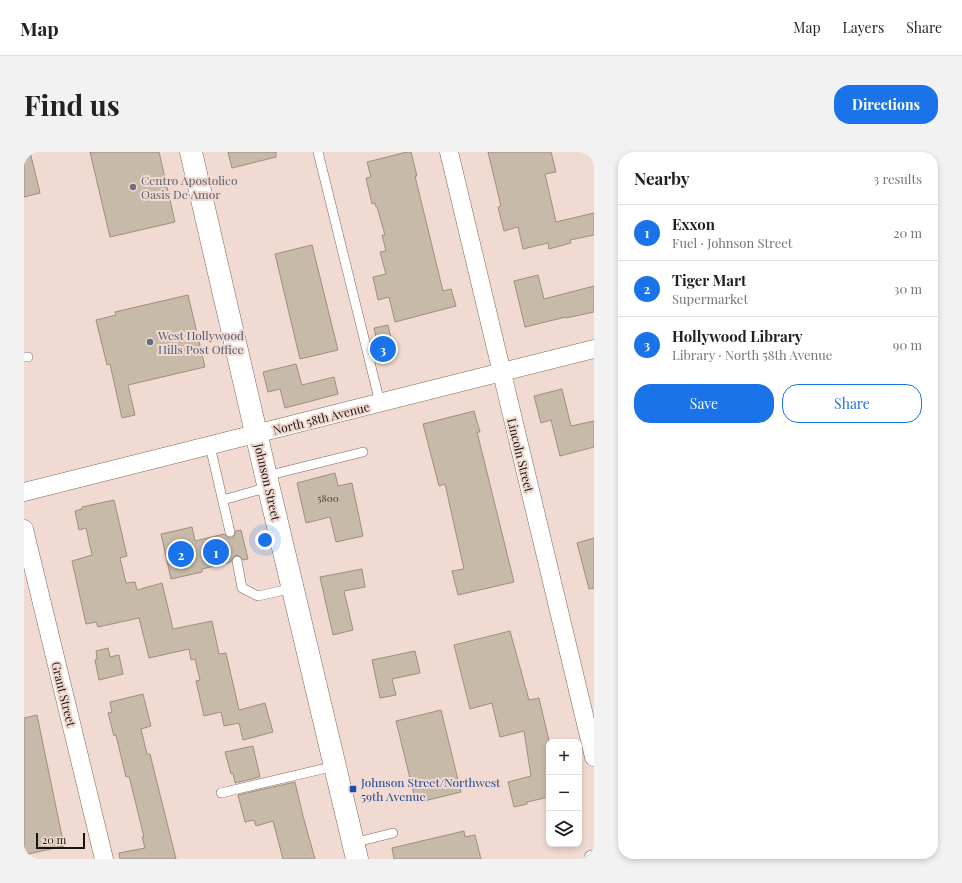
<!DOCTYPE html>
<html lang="en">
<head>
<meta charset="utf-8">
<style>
	body { margin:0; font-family:"Playfair Display",serif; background:#f2f2f2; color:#202124 }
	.controls { position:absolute; right:12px; bottom:12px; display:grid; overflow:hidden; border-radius:8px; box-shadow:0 2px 6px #0003 }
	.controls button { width:36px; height:36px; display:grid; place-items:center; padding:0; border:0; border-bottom:1px solid #e0e0e0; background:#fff; color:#202124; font:20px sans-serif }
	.scale { position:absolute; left:12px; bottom:10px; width:49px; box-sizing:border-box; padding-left:4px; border:2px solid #1a120f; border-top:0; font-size:11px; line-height:14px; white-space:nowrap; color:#1a120f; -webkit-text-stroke:3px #f1dad1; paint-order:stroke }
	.you { position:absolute; left:241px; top:388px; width:14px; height:14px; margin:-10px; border:3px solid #fff; border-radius:50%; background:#1a73e8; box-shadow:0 0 0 6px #1a73e833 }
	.badge { display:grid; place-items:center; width:26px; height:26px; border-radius:50%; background:#1a73e8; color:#fff; font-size:13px; font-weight:700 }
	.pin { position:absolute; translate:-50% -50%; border:2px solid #fff; box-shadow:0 1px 4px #0006 }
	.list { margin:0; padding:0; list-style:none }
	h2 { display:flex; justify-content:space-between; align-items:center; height:52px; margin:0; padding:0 16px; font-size:17px }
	h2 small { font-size:13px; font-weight:400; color:#757577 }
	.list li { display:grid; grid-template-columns:26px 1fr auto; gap:12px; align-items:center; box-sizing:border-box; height:56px; padding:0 16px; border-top:1px solid #e0e0e0 }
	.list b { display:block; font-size:15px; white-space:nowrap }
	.list p { margin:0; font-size:13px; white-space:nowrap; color:#757577 }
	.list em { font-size:13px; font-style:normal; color:#757577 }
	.actions { display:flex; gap:8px; padding:12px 16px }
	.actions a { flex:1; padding:9px 0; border:1px solid #1a73e8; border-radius:16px; text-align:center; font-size:14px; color:#1a73e8 }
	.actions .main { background:#1a73e8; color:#fff }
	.icon { flex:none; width:22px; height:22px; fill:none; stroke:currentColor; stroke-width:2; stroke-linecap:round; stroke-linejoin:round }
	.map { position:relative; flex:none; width:570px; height:707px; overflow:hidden; border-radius:16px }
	header { display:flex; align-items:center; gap:24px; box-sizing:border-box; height:56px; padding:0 20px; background:#fff; border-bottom:1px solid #e0e0e0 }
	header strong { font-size:19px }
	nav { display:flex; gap:22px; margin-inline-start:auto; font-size:14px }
	.intro { display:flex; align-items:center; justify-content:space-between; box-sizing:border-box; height:96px; padding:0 24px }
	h1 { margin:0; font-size:28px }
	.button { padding:10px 18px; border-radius:16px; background:#1a73e8; color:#fff; font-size:14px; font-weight:700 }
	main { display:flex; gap:24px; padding:0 24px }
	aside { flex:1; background:#fff; border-radius:16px; box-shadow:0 2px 6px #0003 }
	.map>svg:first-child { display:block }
	.building { fill:#c8baa8; stroke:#9c8f7f }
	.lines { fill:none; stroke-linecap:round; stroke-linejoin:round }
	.service-casing { stroke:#7b675f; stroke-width:10 }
	.minor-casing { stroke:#7b675f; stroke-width:19 }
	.tertiary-casing { stroke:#7b675f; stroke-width:23 }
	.service { stroke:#fff; stroke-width:9 }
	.minor { stroke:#fff; stroke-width:18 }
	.tertiary { stroke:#fff; stroke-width:22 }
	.worship-dot { fill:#6b7280; stroke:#f1dad1; stroke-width:1.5 }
	.service-dot { fill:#5c6f8a; stroke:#f1dad1; stroke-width:1.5 }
	.transit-dot { fill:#1a4fb4; stroke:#f1dad1; stroke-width:1.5 }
	.labels { text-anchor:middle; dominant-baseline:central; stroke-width:4; stroke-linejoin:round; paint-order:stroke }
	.number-label { font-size:10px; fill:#463c35 }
	.worship-label { font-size:12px; fill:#5b616d; stroke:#f1dad1; text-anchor:start }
	.service-label { font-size:12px; fill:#4e5e75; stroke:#f1dad1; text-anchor:start }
	.street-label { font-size:12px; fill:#1a120f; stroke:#f1dad1 }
	.transit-label { font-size:12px; fill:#164399; stroke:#f1dad1; text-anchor:start }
</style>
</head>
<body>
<header>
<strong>Map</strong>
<nav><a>Map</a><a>Layers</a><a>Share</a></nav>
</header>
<div class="intro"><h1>Find us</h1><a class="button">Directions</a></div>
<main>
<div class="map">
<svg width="570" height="707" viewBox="0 0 570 707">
	<rect width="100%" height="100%" fill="#f1dad1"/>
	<!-- building -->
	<g class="building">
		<path d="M0,0H6L16,41L0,45Z"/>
		<path d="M66,0H135L151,70L86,85Z"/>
		<path d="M204,0H252V5L208,16Z"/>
		<path d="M383,0H387L393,24H391L419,139L427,137L432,154L371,170L365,145L354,148L349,125L362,122L356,100L362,99L358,83H361L353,55H352L351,51L348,52L342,26L347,25L343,10Z"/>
		<path d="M464,0H527L532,20L521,22L532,70L570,61V83L546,88L547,91L525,97L524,91L499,97L494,75L480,79L474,55L477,54Z"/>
		<path d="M288,93L314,198L276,207L251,102Z"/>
		<path d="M514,123L520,147L570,134V160L542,166V165L501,175L490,129Z"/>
		<path d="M164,143L181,215L104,233L111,263L98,266L86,212L83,213L72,168L92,163L91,160Z"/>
		<path d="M364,173L367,186L353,189L350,176Z"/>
		<path d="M272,212L278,233L310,225L314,242L261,256L256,237L244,240L239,220Z"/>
		<path d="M538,237L547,274L570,269V295L536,304L527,268L517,271L510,244Z"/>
		<path d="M450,259L456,280H453L490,430L434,443L428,419L440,417L421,332L415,334L399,272Z"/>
		<path d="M311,321L314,334L328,331L339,384L312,390L306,365L282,371L273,331Z"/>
		<path d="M90,348L103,404L96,406L102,431L111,430L113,438L138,431L149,477L188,469L195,502L202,501L215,558L241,551L249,580L219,588L215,571L200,574L197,560L180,564L172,529L176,528L171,507L167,508L165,497L125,506L115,466L74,475L72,470L62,472L48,409L68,403L62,376L55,378L51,359L58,357V355Z"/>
		<path d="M168,375L171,389L200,382L204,386H208L210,384L212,379L217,378L224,407L219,408L215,404L212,403L208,407L207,410L178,417V420L147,427L137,382Z"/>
		<path d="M570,386V436L565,437L553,391Z"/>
		<path d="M338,417L341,435L320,439L329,478L309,483L296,425Z"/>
		<path d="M486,479L505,548L515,546L525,589V645L503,650V652L490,655L484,630L507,624L500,579L476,585L468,551L446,557L430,493Z"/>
		<path d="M84,496L86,505L95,503L99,522L75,528L71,508L73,507L72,499Z"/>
		<path d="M391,499L396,521L368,527L372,543L356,546L348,508Z"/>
		<path d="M119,542L127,574L117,577L123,602H126L152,707H96L95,701L121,696L118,685H120L105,624L102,625L92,583L90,584L84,561L88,560L86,550Z"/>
		<path d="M417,558L437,640L392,651L372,569Z"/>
		<path d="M13,563L40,694L0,703V566Z"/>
		<path d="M229,594L236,625L211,631L209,621L207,622L201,600Z"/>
		<path d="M271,630L279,664L291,707H259L249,669L232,674L230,668L221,670L214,643Z"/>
		<path d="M440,679L441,685L451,683L457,707H370L368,696Z"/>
	</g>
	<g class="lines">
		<defs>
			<g id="service">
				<path d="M294,0L356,251"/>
				<path d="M0,205H4"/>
				<path d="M186,294L206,380"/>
				<path d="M242,324L339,300"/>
				<path d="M199,348L245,335"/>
				<path d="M213,409L218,436L234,444L269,436"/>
				<path d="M197,641L311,614"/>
				<path d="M329,691L369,681"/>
			</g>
			<g id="minor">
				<path d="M425,0L570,605"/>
				<path d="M0,340L570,197"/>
				<path d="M0,377L80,707"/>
				<path d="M569,707H570"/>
			</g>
			<path id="tertiary" d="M167,0L242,324L333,707"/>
		</defs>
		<!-- service casing -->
		<use href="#service" class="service-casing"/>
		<!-- minor casing -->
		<use href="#minor" class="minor-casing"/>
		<!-- tertiary casing -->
		<use href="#tertiary" class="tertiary-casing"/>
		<!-- service -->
		<use href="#service" class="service"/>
		<!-- minor -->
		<use href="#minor" class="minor"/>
		<!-- tertiary -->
		<use href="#tertiary" class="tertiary"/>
	</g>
	<!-- markers -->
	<circle class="worship-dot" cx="109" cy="35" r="4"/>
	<circle class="service-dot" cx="126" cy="190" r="4"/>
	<rect class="transit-dot" x="325" y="633" width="8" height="8" rx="2"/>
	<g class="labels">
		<!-- number labels -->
		<g class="number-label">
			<text x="304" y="346">5800</text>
		</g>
		<!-- worship labels -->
		<g class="worship-label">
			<text x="117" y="28">Centro Apostolico<tspan x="117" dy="14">Oasis De Amor</tspan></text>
		</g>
		<!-- service labels -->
		<g class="service-label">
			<text x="134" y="183">West Hollywood<tspan x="134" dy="14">Hills Post Office</tspan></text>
		</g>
		<!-- street labels -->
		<g class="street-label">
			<text transform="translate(297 266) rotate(-14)">North 58th Avenue</text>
			<text transform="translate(497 303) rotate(76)">Lincoln Street</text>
			<text transform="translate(244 330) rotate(77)">Johnson Street</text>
			<text transform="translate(40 542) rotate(76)">Grant Street</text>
		</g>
		<!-- transit labels -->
		<g class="transit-label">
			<text x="337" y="630">Johnson Street/Northwest<tspan x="337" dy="14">59th Avenue</tspan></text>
		</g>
	</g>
</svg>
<div class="controls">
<button>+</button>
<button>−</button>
<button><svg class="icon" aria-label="layers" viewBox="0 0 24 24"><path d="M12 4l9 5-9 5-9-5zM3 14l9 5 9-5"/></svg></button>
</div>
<div class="scale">20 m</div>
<div class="you"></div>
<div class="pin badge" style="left:192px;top:400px">1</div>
<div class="pin badge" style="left:157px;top:402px">2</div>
<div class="pin badge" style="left:359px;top:197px">3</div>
</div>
<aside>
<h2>Nearby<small>3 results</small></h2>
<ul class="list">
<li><span class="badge">1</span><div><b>Exxon</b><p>Fuel · Johnson Street</p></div><em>20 m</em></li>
<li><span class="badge">2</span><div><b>Tiger Mart</b><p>Supermarket</p></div><em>30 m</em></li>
<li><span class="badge">3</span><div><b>Hollywood Library</b><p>Library · North 58th Avenue</p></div><em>90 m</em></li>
</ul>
<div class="actions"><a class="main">Save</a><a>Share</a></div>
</aside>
</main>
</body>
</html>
